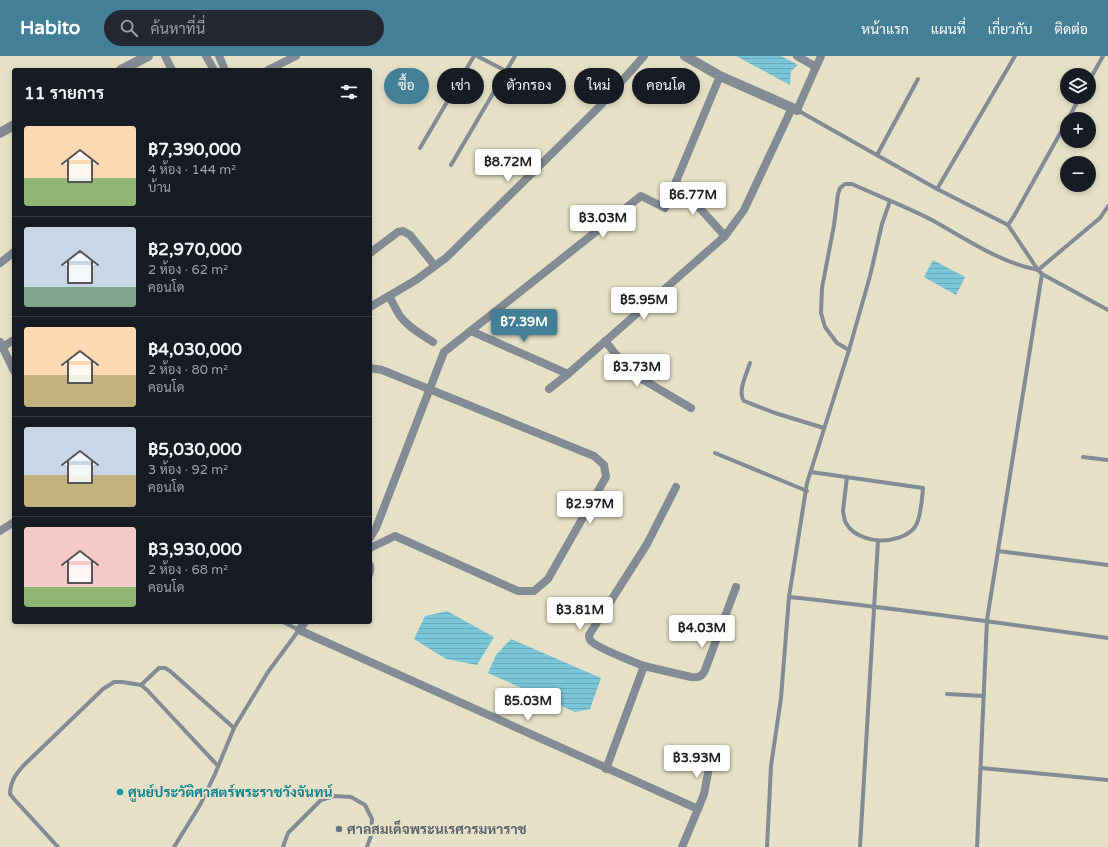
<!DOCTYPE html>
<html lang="th">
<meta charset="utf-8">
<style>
body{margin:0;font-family:"Varela Round",Sarabun,sans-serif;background:#242831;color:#f1f3f6;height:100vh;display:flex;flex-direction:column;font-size:15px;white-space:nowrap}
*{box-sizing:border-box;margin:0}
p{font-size:13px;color:#9ea1a6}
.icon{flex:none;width:22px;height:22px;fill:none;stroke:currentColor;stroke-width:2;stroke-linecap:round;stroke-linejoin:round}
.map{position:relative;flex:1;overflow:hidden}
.drawer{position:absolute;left:12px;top:12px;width:360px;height:556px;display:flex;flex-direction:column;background:#171b24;border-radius:4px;box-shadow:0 2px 6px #0003}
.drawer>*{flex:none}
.guide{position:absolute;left:384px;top:12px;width:380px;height:36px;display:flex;gap:8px}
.tools{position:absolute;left:1060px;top:12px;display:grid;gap:8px}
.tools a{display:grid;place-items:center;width:36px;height:36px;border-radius:50%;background:#171b24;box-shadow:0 2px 6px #0003;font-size:20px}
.price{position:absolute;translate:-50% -34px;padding:0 9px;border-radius:4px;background:#fff;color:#222;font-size:13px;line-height:26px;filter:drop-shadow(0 1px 2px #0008)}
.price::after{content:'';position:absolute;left:50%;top:24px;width:12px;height:9px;margin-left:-6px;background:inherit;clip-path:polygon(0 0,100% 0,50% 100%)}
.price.on{background:#438097;color:#fff}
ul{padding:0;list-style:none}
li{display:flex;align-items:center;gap:12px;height:100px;padding:0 12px}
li+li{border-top:1px solid #363941}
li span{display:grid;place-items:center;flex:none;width:112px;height:80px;border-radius:4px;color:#555}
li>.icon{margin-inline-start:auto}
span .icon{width:48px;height:48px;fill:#fffc;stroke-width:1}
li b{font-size:17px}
h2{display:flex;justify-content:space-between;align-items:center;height:48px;padding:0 12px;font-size:17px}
.chip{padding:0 14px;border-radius:18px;background:#171b24;box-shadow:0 2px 6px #0003;font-size:14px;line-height:36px}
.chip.on{background:#438097;color:#fff}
header{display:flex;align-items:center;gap:24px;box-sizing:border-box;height:56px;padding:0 20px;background:#438097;color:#fff}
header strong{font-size:19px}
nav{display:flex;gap:22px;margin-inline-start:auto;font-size:14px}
.search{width:280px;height:36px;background:#242831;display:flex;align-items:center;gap:10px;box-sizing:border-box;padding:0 14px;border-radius:22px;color:#9ea1a6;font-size:15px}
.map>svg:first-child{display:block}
.water{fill:url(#water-rules)}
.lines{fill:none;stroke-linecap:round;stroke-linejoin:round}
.service{stroke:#838b94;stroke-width:4}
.minor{stroke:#838b94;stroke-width:8}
.tertiary{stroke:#838b94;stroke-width:10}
.culture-dot{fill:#0f9aa8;stroke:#e6e1c6;stroke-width:1.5}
.worship-dot{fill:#6b7280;stroke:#e6e1c6;stroke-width:1.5}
.labels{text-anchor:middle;stroke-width:4;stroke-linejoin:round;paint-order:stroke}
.culture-label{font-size:14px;font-weight:bold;fill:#0d838f;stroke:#e6e1c6;text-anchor:start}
.worship-label{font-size:14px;font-weight:bold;fill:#5b616d;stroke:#e6e1c6;text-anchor:start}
</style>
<header>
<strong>Habito</strong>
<div class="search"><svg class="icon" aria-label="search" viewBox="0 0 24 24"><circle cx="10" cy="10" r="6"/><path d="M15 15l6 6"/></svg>ค้นหาที่นี่</div>
<nav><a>หน้าแรก</a><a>แผนที่</a><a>เกี่ยวกับ</a><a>ติดต่อ</a></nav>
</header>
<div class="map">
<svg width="1108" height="791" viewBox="0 0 1108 791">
<defs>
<pattern id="water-rules" width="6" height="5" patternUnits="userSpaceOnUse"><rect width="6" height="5" fill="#7bc5d8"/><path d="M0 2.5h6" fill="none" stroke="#6aa9b8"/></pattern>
</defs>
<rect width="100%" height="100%" fill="#e6e1c6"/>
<g class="water">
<polygon points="736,0 781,0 798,9 791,15 790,29"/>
<polygon points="933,204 965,221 956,239 924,221"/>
<polygon points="447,555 494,581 477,609 446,603 414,583 425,560"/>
<polygon points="511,583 601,622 590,653 575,656 488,617 496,599"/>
</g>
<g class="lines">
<g class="service">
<polyline points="477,0 506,15"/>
<polyline points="1089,25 1103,0"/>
<polyline points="797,54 937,133 1008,169 1038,214 1042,218 987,564 977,791"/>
<polyline points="1068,63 1080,41"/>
<polyline points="420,92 474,0"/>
<polyline points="877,99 918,23"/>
<polyline points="451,109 515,0"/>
<polyline points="937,133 1015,0"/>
<path d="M890,145L882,168L870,220L849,294L807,427L789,541C896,552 1002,567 1108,582"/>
<polyline points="1008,169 1014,160 1067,65"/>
<polyline points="1042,218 1108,254"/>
<path d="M849,294L837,287L825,271L821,257L822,232L834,169L838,138L840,132L845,128H852C878,140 905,150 930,163C965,182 998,206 1038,214L1100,162L1108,150"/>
<path d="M750,307C747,317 737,336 744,345L775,357L824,372"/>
<polyline points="715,397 807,435"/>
<polyline points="1083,401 1108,404"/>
<path d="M811,416L923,432C922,443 921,462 915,471C900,490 858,489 846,467C844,464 844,459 843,455L847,421"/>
<polyline points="998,495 1108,509"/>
<path d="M370,506C374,510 372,517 370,522"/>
<polyline points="141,629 159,612 165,612 170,615 234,672"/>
<polyline points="947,638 984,640"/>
<polyline points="981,712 1108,724"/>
<path d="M58,791L14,743L10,738C10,726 16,718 23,710L103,633L114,626H122L141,629L147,634L218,710"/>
<polyline points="174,791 200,749 215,718 234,672 268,616 299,574 283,566"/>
<polyline points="283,791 288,777 321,744 334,740 351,741 365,749 372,763 371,780 367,791"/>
<polyline points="767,791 771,710 781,642 789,541"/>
<polyline points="860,791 878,485"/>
</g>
<g class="minor">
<polyline points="165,0 172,14"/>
<polyline points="206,0 214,14"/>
<polyline points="219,0 225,14"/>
<polyline points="797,0 816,11"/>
<polyline points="268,14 296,0"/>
<polyline points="797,54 816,11 821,0"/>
<polyline points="676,126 725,180"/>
<polyline points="370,197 398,176 403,175 410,179 435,210"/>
<polyline points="0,207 14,196"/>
<path d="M389,240C393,247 396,254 400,260C408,271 421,278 433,286"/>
<polyline points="370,251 416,224 447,201 598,52 644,0"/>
<polyline points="471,275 568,318"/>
<polyline points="605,285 627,312 635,319 691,352"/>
<polyline points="0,286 14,315"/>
<polyline points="2,291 14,284"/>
<polyline points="370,312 382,314 594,400 604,409 606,421 548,523 534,535 518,535 395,480 370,492"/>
<polyline points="549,333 568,318 725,180 744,154 792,52"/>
<polyline points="0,475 14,466"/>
<polyline points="370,482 376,472 444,296 641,140 665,152 720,20"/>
<polyline points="305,566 299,574 698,753 682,791"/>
<path d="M644,610L691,621C698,622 702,621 705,614L736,531"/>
<path d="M606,713L644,610C634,606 595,591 591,585C589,583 589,581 589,579L647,488L676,431"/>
<polyline points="698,753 704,738 712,696"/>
</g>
<g class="tertiary">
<polyline points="685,0 720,20 797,54"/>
<polyline points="121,14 148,0"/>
<polyline points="0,77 14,69"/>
</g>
</g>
<circle class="culture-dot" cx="120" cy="736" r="4"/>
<circle class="worship-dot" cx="339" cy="773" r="4"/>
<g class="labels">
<g class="culture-label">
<text x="128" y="741">ศูนย์ประวัติศาสตร์พระราชวังจันทน์</text>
</g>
<g class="worship-label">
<text x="347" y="778">ศาลสมเด็จพระนเรศวรมหาราช</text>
</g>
</g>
</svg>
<div class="tools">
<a><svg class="icon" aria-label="layers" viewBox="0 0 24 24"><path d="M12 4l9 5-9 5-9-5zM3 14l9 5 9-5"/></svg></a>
<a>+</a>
<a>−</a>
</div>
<b class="price" style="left:508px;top:127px">฿8.72M</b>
<b class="price" style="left:693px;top:160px">฿6.77M</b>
<b class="price" style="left:603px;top:183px">฿3.03M</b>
<b class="price" style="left:644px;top:265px">฿5.95M</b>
<b class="price on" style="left:524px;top:287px">฿7.39M</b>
<b class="price" style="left:637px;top:332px">฿3.73M</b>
<b class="price" style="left:590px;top:469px">฿2.97M</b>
<b class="price" style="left:580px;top:575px">฿3.81M</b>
<b class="price" style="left:702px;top:593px">฿4.03M</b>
<b class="price" style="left:528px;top:666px">฿5.03M</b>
<b class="price" style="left:697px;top:723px">฿3.93M</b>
<div class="guide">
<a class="chip on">ซื้อ</a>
<a class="chip">เช่า</a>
<a class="chip">ตัวกรอง</a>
<a class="chip">ใหม่</a>
<a class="chip">คอนโด</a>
</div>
<section class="drawer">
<h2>11 รายการ<svg class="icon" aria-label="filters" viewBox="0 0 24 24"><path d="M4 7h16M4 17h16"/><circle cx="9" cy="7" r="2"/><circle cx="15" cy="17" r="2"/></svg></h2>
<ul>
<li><span style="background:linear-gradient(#ffd9b3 65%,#8fb573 0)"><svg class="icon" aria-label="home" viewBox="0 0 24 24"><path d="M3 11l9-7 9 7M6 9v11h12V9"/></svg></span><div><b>฿7,390,000</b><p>4 ห้อง · 144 m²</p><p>บ้าน</p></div></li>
<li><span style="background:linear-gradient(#c9d6e8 75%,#7fa58c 0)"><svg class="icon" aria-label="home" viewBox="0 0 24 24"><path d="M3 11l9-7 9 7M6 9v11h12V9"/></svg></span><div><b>฿2,970,000</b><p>2 ห้อง · 62 m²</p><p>คอนโด</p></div></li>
<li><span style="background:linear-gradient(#ffd9b3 60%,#c2b280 0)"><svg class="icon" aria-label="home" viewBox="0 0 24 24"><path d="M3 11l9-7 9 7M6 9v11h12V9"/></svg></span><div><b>฿4,030,000</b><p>2 ห้อง · 80 m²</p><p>คอนโด</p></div></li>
<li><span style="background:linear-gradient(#c9d6e8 60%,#c2b280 0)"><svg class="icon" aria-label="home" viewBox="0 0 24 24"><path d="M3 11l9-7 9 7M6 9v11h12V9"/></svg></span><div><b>฿5,030,000</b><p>3 ห้อง · 92 m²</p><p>คอนโด</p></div></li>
<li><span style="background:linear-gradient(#f6c9c9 75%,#8fb573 0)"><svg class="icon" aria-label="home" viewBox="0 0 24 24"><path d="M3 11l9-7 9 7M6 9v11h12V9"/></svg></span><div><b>฿3,930,000</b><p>2 ห้อง · 68 m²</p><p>คอนโด</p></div></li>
</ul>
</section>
</div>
